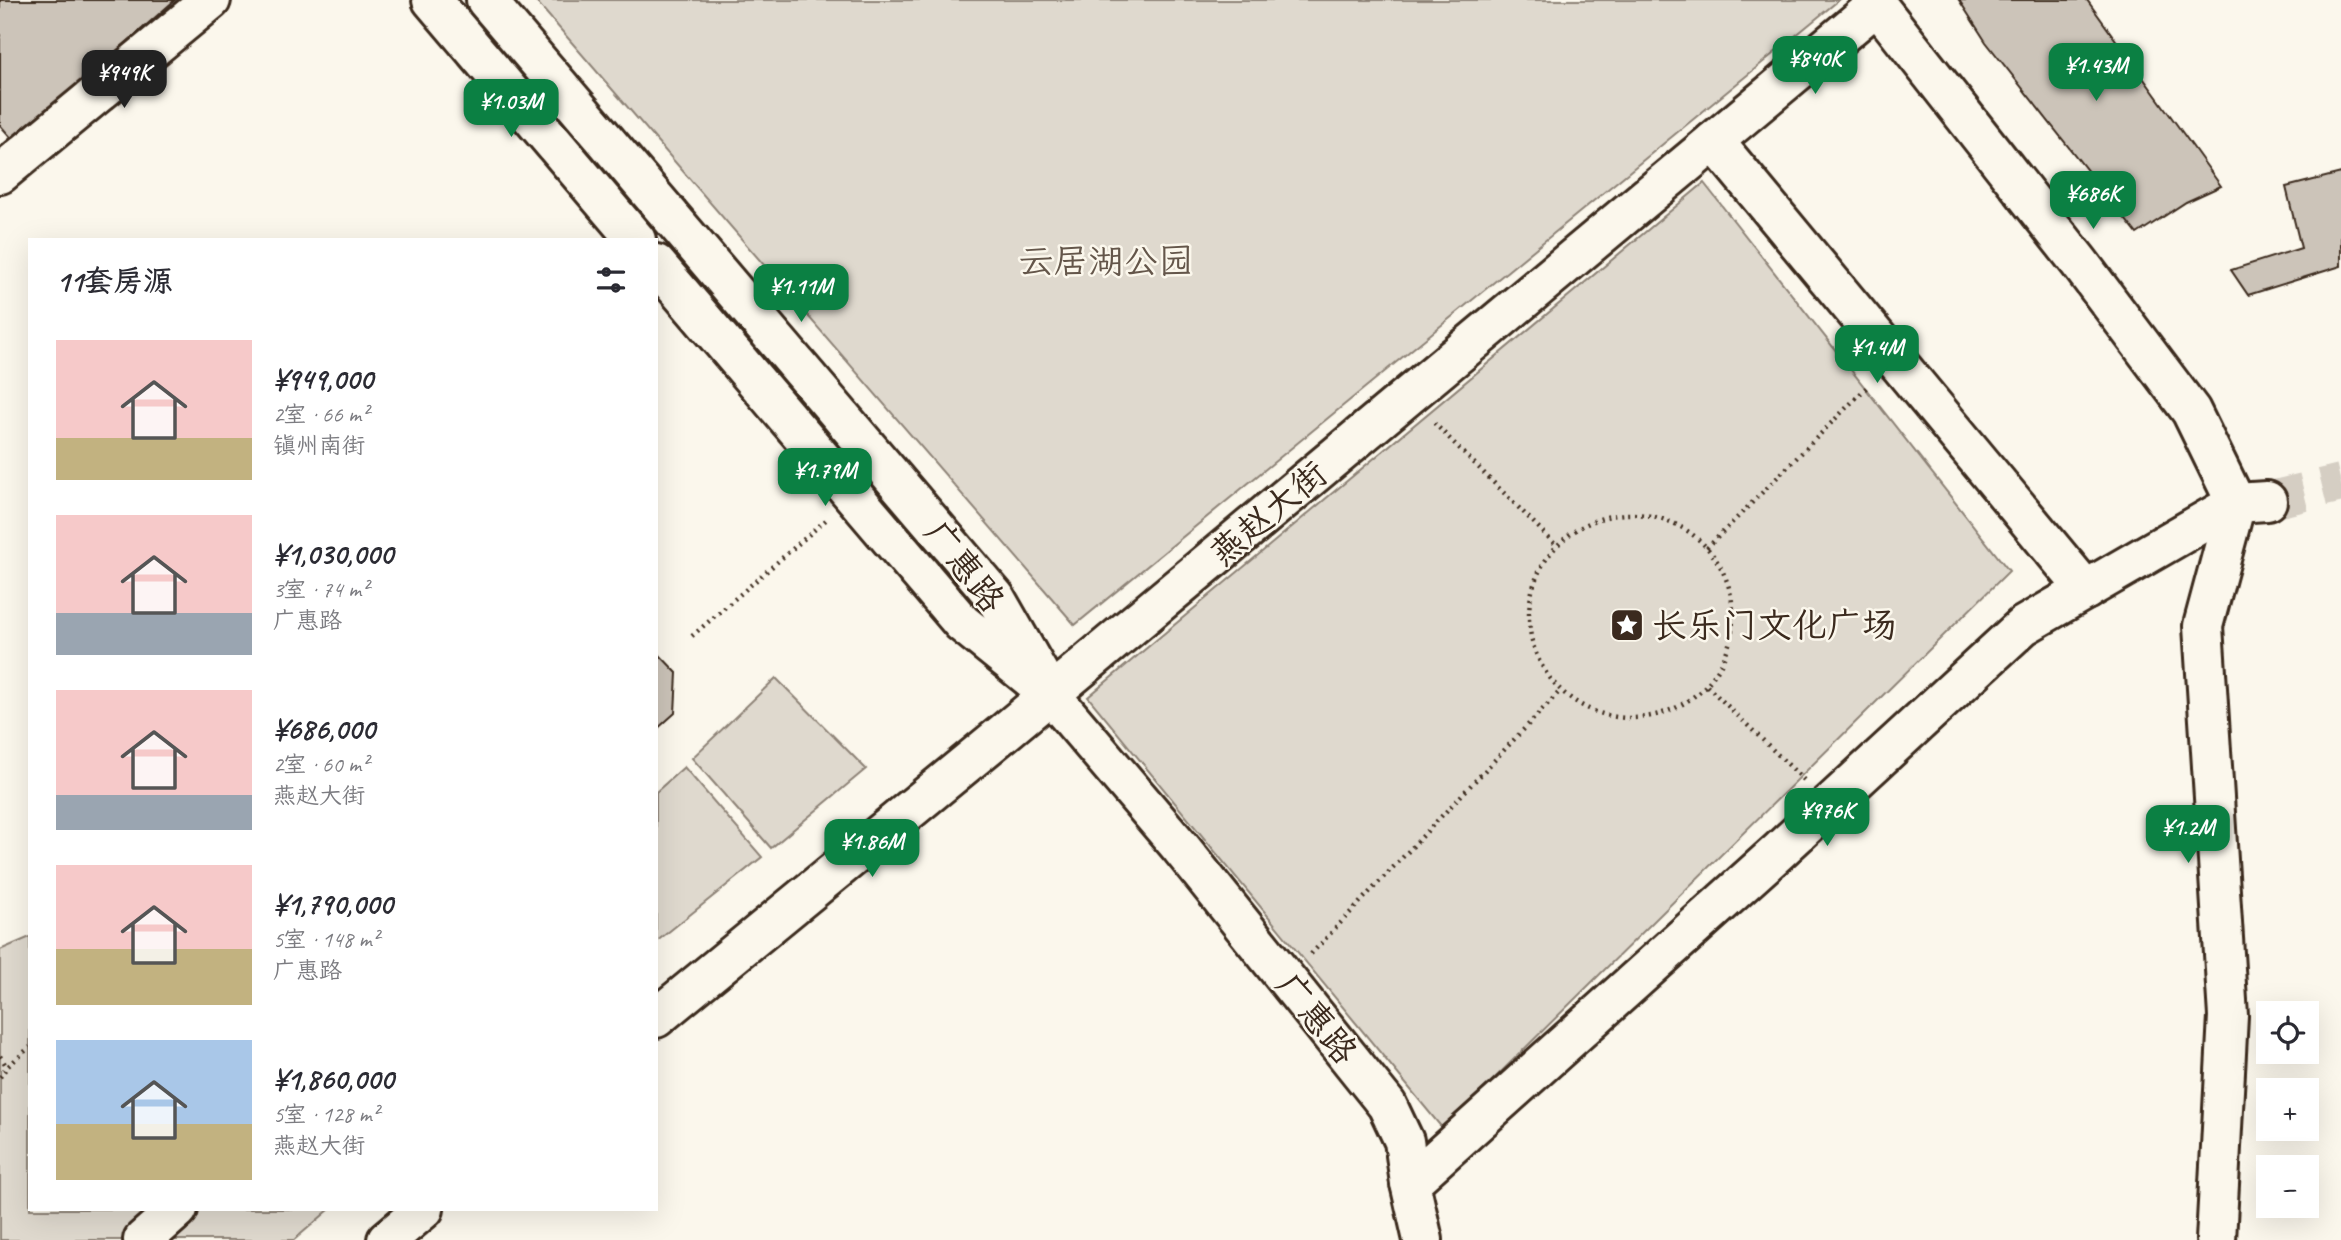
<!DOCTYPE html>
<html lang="zh">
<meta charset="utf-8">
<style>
body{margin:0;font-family:Caveat,"LXGW WenKai TC",sans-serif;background:#f2f2f3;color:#2b2b33;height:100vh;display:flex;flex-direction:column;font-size:26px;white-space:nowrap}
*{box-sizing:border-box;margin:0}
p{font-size:23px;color:#7c7c81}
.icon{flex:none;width:38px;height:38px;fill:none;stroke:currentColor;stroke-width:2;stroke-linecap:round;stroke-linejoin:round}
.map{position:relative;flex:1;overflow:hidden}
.panel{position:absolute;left:28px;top:238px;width:630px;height:973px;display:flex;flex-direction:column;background:#fff;border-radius:0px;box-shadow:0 7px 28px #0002}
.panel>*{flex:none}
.tools{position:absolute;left:2256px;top:1001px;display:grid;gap:14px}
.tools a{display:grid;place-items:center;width:63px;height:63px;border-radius:0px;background:#fff;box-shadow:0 7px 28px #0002;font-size:35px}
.price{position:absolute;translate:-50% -60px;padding:0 16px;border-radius:14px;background:#0b8043;color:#fff;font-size:23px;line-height:46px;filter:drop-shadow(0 2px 4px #0008)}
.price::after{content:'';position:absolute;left:50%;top:42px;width:21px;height:16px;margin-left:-10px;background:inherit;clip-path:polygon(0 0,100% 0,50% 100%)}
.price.selected{background:#222;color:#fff}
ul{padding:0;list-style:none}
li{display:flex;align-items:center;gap:21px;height:175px;padding:0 28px}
li span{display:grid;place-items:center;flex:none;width:196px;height:140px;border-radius:0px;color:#555}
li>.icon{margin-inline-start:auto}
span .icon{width:84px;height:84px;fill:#fffc;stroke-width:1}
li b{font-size:30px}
h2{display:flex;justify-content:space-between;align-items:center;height:84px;padding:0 28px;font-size:30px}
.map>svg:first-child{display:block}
.green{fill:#dfd9ce;stroke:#8d8276;stroke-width:2}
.building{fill:#ccc4b9;stroke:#3b2a1e;stroke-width:2}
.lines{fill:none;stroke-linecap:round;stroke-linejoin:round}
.minor-tunnel{stroke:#d5cec3;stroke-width:38;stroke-dasharray:38 19;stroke-linecap:butt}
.minor-casing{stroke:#3b2a1e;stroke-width:44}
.path{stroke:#3b2a1e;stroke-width:4.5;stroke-dasharray:2 5;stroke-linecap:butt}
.minor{stroke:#fbf7ec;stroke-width:38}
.labels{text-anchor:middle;stroke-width:5;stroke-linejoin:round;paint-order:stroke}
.park-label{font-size:35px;fill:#64564a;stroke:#fbf7ec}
.street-label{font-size:35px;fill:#3b2a1e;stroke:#fbf7ec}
.poi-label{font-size:35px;fill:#3b2a1e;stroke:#fbf7ec;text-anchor:start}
</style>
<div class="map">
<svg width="2341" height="1240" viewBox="0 0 2341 1240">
<rect width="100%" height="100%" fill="#fbf7ec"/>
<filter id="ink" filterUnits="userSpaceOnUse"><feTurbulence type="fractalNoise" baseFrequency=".0143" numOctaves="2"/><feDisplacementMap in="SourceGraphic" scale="14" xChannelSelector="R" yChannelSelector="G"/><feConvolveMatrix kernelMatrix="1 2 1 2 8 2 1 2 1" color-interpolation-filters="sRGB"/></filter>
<g filter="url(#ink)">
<g class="green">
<polygon points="535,0 1839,0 1075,625"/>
<polygon points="1704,183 2009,571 1443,1129 1088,697"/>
<polygon points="776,678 866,769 771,848 692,758"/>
<polygon points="684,767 762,857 656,942 656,792"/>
<polygon points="30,937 30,1209 330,1209 294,1240 0,1240 0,950"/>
</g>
<g class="building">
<polygon points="0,0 175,0 14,141 0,125"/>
<polygon points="1959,0 2087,0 2221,186 2186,202 2137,234 1986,42"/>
<polygon points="2341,173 2341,266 2248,295 2231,270 2301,248 2286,187"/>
<polygon points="656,651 677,673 675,713 656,730"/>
</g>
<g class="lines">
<polyline class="minor-tunnel" points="2267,501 2341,483"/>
<g class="minor-casing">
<g id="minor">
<polyline points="432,0 636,240"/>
<polyline points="486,0 995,597 1039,674"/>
<polyline points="1714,141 2086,590"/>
<polyline points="0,174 211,0"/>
<polyline points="656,264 962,623 1050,694 1181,848 1387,1105 1404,1141 1410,1183 1423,1240"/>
<polyline points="656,1018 1006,731 1877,5 2079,262 2191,411 2236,503 2203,626 2228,1016 2216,1240"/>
<polyline points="1410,1183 1779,851 2023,626 2236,503 2267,501"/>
<polyline points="143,1240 178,1209"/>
<polyline points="387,1240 424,1209"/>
</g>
</g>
<g class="path">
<polyline points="1434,423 1557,546"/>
<circle cx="1631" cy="616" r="102"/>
<polyline points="1707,548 1869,385"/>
<polyline points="692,636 827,519"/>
<polyline points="1707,686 1804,780"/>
<polyline points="1311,954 1561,690"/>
<polyline points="0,1056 7,1067"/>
<polyline points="0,1077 7,1067 30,1047"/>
</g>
<use href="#minor" class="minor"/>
</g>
</g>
<defs>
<g id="sight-square" transform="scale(1.75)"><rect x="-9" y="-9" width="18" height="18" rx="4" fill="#3b2a1e" stroke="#fbf7ec"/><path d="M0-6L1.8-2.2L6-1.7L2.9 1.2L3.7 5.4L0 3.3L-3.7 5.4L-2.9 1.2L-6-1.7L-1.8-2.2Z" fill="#fff"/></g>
</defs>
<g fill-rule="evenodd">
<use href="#sight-square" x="1627" y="625"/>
</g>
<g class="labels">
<g class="park-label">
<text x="1106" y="273">云居湖公园</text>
</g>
<g class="street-label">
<text transform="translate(1268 513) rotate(-40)" y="12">燕赵大街</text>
<text transform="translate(965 566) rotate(52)" y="12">广惠路</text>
<text transform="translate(1317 1018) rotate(51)" y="12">广惠路</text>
</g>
<g class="poi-label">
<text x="1652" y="637">长乐门文化广场</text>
</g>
</g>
</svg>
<div class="tools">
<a><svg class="icon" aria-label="locate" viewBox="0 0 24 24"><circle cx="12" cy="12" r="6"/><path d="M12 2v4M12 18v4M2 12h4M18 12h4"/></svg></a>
<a>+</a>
<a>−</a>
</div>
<b class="price" style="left:1815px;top:96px">¥840K</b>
<b class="price" style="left:2096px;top:103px">¥1.43M</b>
<b class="price selected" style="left:124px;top:110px">¥949K</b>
<b class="price" style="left:511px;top:139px">¥1.03M</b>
<b class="price" style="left:2093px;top:231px">¥686K</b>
<b class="price" style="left:801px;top:324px">¥1.11M</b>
<b class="price" style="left:1877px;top:385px">¥1.4M</b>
<b class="price" style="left:825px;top:508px">¥1.79M</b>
<b class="price" style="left:1827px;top:848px">¥976K</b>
<b class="price" style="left:2188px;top:865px">¥1.2M</b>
<b class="price" style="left:872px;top:879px">¥1.86M</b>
<section class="panel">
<h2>11套房源<svg class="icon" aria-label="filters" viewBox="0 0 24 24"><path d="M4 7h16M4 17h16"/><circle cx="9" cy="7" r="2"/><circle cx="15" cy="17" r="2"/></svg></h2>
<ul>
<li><span style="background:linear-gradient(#f6c9c9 70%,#c2b280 0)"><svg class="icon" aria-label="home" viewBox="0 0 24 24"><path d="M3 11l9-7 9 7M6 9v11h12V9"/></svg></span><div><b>¥949,000</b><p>2室 · 66 m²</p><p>镇州南街</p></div></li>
<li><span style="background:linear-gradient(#f6c9c9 70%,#9aa5b1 0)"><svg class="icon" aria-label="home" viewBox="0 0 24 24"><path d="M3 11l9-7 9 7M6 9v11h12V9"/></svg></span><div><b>¥1,030,000</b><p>3室 · 74 m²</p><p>广惠路</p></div></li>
<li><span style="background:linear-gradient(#f6c9c9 75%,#9aa5b1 0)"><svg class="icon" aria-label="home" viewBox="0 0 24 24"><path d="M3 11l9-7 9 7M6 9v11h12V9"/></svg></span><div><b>¥686,000</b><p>2室 · 60 m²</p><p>燕赵大街</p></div></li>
<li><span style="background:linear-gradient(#f6c9c9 60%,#c2b280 0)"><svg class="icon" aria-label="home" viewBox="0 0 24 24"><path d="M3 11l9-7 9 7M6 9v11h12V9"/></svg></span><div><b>¥1,790,000</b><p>5室 · 148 m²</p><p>广惠路</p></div></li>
<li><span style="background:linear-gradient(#a9c7e8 60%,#c2b280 0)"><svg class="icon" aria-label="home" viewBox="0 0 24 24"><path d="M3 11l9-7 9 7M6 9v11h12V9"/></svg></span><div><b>¥1,860,000</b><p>5室 · 128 m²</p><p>燕赵大街</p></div></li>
</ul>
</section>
</div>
